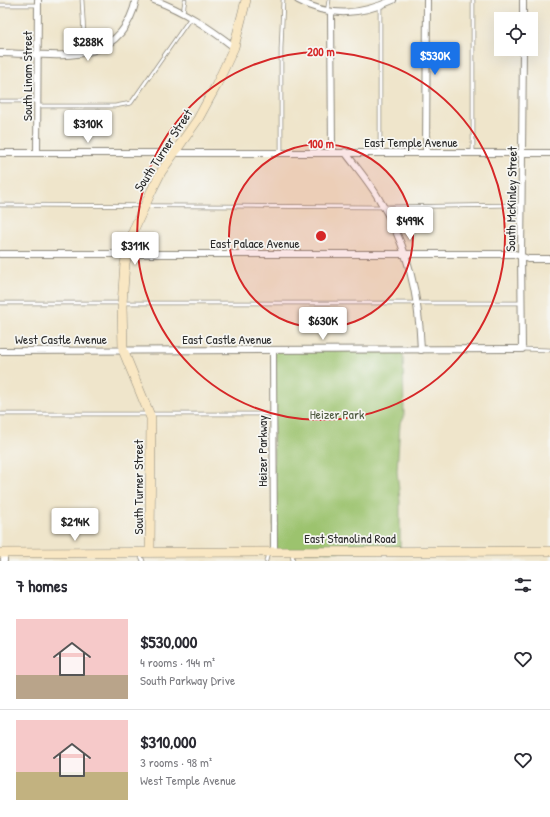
<!DOCTYPE html>
<meta charset="utf-8">
<style>
body{margin:0;font-family:"Patrick Hand",sans-serif;background:#f7f7f7;color:#2b2b33;height:100vh;display:flex;flex-direction:column;font-size:15px;white-space:nowrap}
*{box-sizing:border-box;margin:0}
p{font-size:13px;color:#7c7c81}
.icon{flex:none;width:22px;height:22px;fill:none;stroke:currentColor;stroke-width:2;stroke-linecap:round;stroke-linejoin:round}
.map{position:relative;height:561px;overflow:hidden}
.sheet{display:flex;flex-direction:column;background:#fff;flex:1}
.sheet>*{flex:none}
.buttons{position:absolute;left:494px;top:12px;display:grid;gap:8px}
.buttons a{display:grid;place-items:center;width:44px;height:44px;border-radius:0px;background:#fff;box-shadow:0 4px 16px #0002;font-size:20px}
.price{position:absolute;translate:-50% -34px;padding:0 9px;border-radius:4px;background:#fff;color:#222;font-size:13px;line-height:26px;filter:drop-shadow(0 1px 2px #0008)}
.price::after{content:'';position:absolute;left:50%;top:24px;width:12px;height:9px;margin-left:-6px;background:inherit;clip-path:polygon(0 0,100% 0,50% 100%)}
.price.on{background:#1a73e8;color:#fff}
ul{padding:0;list-style:none}
li{display:flex;align-items:center;gap:12px;height:100px;padding:0 16px}
li+li{border-top:1px solid #e1e1e2}
li span{display:grid;place-items:center;flex:none;width:112px;height:80px;border-radius:0px;color:#555}
li>.icon{margin-inline-start:auto}
span .icon{width:48px;height:48px;fill:#fffc;stroke-width:1}
li b{font-size:17px}
h2{display:flex;justify-content:space-between;align-items:center;height:48px;padding:0 16px;font-size:17px}
.map>svg:first-child{display:block}
.green{fill:#9cc36e;stroke:#64774c}
.lines{fill:none;stroke-linecap:round;stroke-linejoin:round}
.service-casing{stroke:#8d887b;stroke-width:4.5}
.minor-casing{stroke:#8d887b;stroke-width:8}
.secondary-casing{stroke:#8d887b;stroke-width:10}
.service{stroke:#fff;stroke-width:3}
.minor{stroke:#fff;stroke-width:6}
.secondary{stroke:#f9e7c3;stroke-width:9}
.ring{fill:none;stroke:#d62828;stroke-width:2}
.labels{text-anchor:middle;stroke-width:3.5;stroke-linejoin:round;paint-order:stroke}
.street-label{font-size:13px;fill:#2b2b2b;stroke:#f6f6f2}
.park-label{font-size:13px;fill:#4d593f;stroke:#f6f6f2}
.centre{fill:#d62828;stroke:#f6f6f2;stroke-width:2}
.ring-label{font-size:12px;text-anchor:middle;font-weight:bold;fill:#d62828;stroke:#f6f6f2;stroke-width:3.5;stroke-linejoin:round;paint-order:stroke}
</style>
<div class="map">
<svg width="550" height="561" viewBox="0 0 550 561">
<rect width="100%" height="100%" fill="#f6f6f2"/>
<filter id="ink" filterUnits="userSpaceOnUse"><feTurbulence type="fractalNoise" baseFrequency=".025" numOctaves="2"/><feDisplacementMap in="SourceGraphic" scale="8" xChannelSelector="R" yChannelSelector="G"/><feConvolveMatrix kernelMatrix="1 2 1 2 8 2 1 2 1" color-interpolation-filters="sRGB"/></filter>
<filter id="wash" filterUnits="userSpaceOnUse"><feTurbulence type="fractalNoise" baseFrequency=".012" numOctaves="4" result="noise"/><feDisplacementMap in="SourceGraphic" scale="16" xChannelSelector="R" yChannelSelector="G"/><feGaussianBlur stdDeviation="0.9" result="paint"/><feColorMatrix in="noise" values="0 0 0 0 0 0 0 0 0 0 0 0 0 0 0 0 0 1.4 0 .05"/><feComposite in="paint" operator="in"/></filter>
<g filter="url(#wash)">
<rect width="100%" height="100%" fill="#efe5cb"/>
<polygon class="green" points="273,350 403,350 404,418 400,423 397,471 400,500 400,551 274,552"/>
</g>
<g filter="url(#ink)">
<g class="lines">
<g class="service-casing">
<g id="service">
<polyline points="82,0 85,52"/>
<polyline points="0,5 38,5"/>
<polyline points="380,6 380,153"/>
<polyline points="183,12 185,0"/>
<polyline points="327,12 329,0"/>
<polyline points="0,101 38,101"/>
<polyline points="38,106 115,106 131,103 191,17"/>
<polyline points="281,153 281,49 283,0"/>
<polyline points="473,153 473,0"/>
<polyline points="0,205 384,207 522,205"/>
<polyline points="0,303 522,303"/>
<polyline points="522,349 550,350"/>
<polyline points="0,414 273,414"/>
<polyline points="292,553 293,561"/>
<polyline points="140,554 143,561"/>
<polyline points="266,561 268,553"/>
</g>
</g>
<g class="minor-casing">
<g id="minor">
<path d="M154,0C184,11 208,27 234,47"/>
<path d="M298,0C330,18 361,15 393,0"/>
<polyline points="331,13 332,152"/>
<polyline points="523,19 523,0"/>
<path d="M0,53C55,54 120,70 136,0"/>
<path d="M345,152C357,168 370,183 379,199C408,246 419,295 421,350"/>
<polyline points="426,152 427,0"/>
<polyline points="0,153 550,153"/>
<polyline points="37,153 38,0"/>
<polyline points="0,254 515,254 528,259 550,259"/>
<polyline points="273,350 274,552"/>
<polyline points="0,351 522,349 521,257 523,49"/>
<polyline points="4,561 4,553"/>
</g>
</g>
<g class="secondary-casing">
<g id="secondary">
<polyline points="150,552 151,418 123,350 122,304 125,263 134,229 152,190 161,172 198,119 216,86 234,47 246,0"/>
<polyline points="0,553 550,551"/>
</g>
</g>
<use href="#service" class="service"/>
<use href="#minor" class="minor"/>
<use href="#secondary" class="secondary"/>
</g>
</g>
<circle cx="321" cy="236" r="92" fill="#d62828" fill-opacity=".12"/>
<g class="ring">
<circle cx="321" cy="236" r="92"/>
<circle cx="321" cy="236" r="184"/>
</g>
<g class="labels">
<g class="street-label">
<text transform="translate(27 76) rotate(-90)" y="5">South Linam Street</text>
<text x="411" y="147">East Temple Avenue</text>
<text transform="translate(163 150) rotate(-57)" y="5">South Turner Street</text>
<text transform="translate(511 199) rotate(-89)" y="5">South McKinley Street</text>
<text x="255" y="248">East Palace Avenue</text>
<text x="61" y="344">West Castle Avenue</text>
<text x="227" y="344">East Castle Avenue</text>
<text transform="translate(262 451) rotate(-90)" y="5">Heizer Parkway</text>
<text transform="translate(138 487) rotate(-90)" y="5">South Turner Street</text>
<text x="350" y="543">East Stanolind Road</text>
</g>
<g class="park-label">
<text x="337" y="419">Heizer Park</text>
</g>
</g>
<circle cx="321" cy="236" r="6" class="centre"/>
<g class="ring-label">
<text x="321" y="56">200 m</text>
<text x="321" y="148">100 m</text>
</g>
</svg>
<div class="buttons">
<a><svg class="icon" aria-label="locate" viewBox="0 0 24 24"><circle cx="12" cy="12" r="6"/><path d="M12 2v4M12 18v4M2 12h4M18 12h4"/></svg></a>
</div>
<b class="price" style="left:88px;top:62px">$288K</b>
<b class="price on" style="left:435px;top:76px">$530K</b>
<b class="price" style="left:88px;top:144px">$310K</b>
<b class="price" style="left:410px;top:241px">$499K</b>
<b class="price" style="left:135px;top:266px">$311K</b>
<b class="price" style="left:323px;top:341px">$630K</b>
<b class="price" style="left:75px;top:542px">$214K</b>
</div>
<section class="sheet">
<h2>7 homes<svg class="icon" aria-label="filters" viewBox="0 0 24 24"><path d="M4 7h16M4 17h16"/><circle cx="9" cy="7" r="2"/><circle cx="15" cy="17" r="2"/></svg></h2>
<ul>
<li><span style="background:linear-gradient(#f6c9c9 70%,#b9a48a 0)"><svg class="icon" aria-label="home" viewBox="0 0 24 24"><path d="M3 11l9-7 9 7M6 9v11h12V9"/></svg></span><div><b>$530,000</b><p>4 rooms · 144 m²</p><p>South Parkway Drive</p></div><svg class="icon" aria-label="heart" viewBox="0 0 24 24"><path d="M12 20l-8-8c-3-5 5-10 8-4 3-6 11-1 8 4z"/></svg></li>
<li><span style="background:linear-gradient(#f6c9c9 65%,#c2b280 0)"><svg class="icon" aria-label="home" viewBox="0 0 24 24"><path d="M3 11l9-7 9 7M6 9v11h12V9"/></svg></span><div><b>$310,000</b><p>3 rooms · 98 m²</p><p>West Temple Avenue</p></div><svg class="icon" aria-label="heart" viewBox="0 0 24 24"><path d="M12 20l-8-8c-3-5 5-10 8-4 3-6 11-1 8 4z"/></svg></li>
</ul>
</section>
